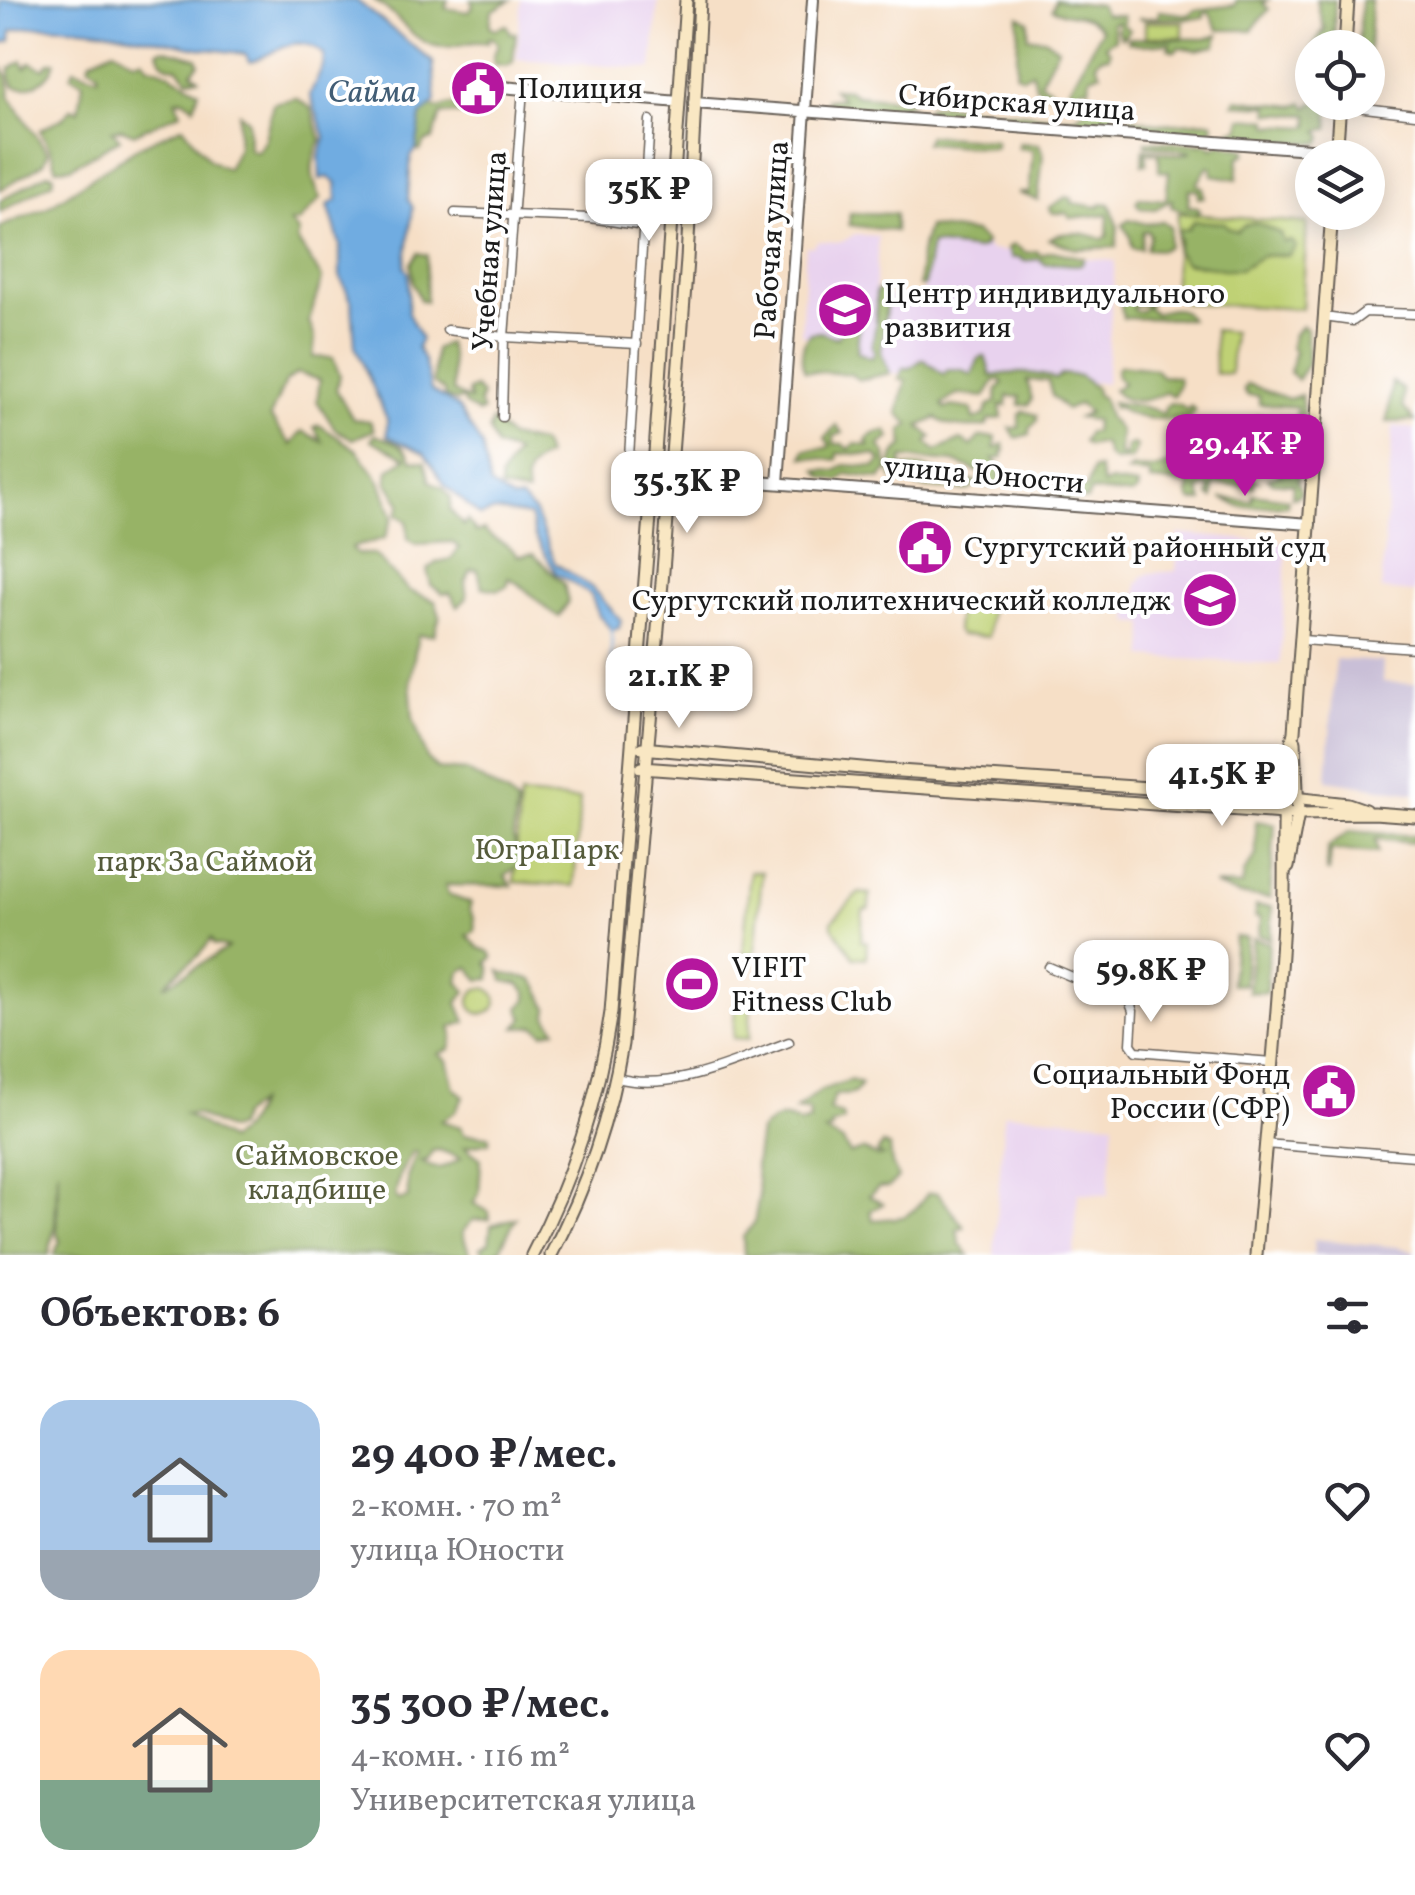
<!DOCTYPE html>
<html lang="ru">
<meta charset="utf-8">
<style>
body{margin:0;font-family:Vollkorn,serif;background:#f7f7f7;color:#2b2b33;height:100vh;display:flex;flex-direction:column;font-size:38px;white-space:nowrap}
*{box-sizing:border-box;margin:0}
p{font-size:32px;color:#7c7c81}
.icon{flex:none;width:55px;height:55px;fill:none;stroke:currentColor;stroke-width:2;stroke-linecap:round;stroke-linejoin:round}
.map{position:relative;height:1255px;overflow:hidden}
.details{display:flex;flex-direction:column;background:#fff;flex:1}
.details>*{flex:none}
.tools{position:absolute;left:1295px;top:30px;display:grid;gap:20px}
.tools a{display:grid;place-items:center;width:90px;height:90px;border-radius:50%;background:#fff;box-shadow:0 5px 25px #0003;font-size:50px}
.price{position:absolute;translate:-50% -85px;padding:0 22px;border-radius:20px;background:#fff;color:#222;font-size:32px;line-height:65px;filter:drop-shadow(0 2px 5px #0008)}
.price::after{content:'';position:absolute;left:50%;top:60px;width:30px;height:22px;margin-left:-15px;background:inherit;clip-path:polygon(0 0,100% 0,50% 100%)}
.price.on{background:#b5179e;color:#fff}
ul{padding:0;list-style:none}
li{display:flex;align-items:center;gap:30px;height:250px;padding:0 40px}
li span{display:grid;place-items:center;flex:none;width:280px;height:200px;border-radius:30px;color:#555}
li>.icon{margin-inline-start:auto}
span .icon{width:120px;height:120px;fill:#fffc;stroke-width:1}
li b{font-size:42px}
h2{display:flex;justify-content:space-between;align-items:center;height:120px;padding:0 40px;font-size:42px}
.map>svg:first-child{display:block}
.built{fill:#e8d2ee}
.industrial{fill:#c9bfd7}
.green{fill:#bfd174;stroke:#6e7648;stroke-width:2.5}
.forest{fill:#97b366;stroke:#5a6841;stroke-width:2.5;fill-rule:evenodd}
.water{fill:#6face1;stroke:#46647e;stroke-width:2.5}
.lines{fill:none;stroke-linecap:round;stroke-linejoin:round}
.stream{stroke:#6face1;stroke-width:2.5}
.minor-casing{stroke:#686058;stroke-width:11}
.tertiary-casing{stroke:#686058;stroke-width:14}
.secondary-casing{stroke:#686058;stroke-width:15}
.minor{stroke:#fff;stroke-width:8}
.tertiary{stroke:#fff;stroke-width:10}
.secondary{stroke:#f9e7c3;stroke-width:11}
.labels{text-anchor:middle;stroke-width:8;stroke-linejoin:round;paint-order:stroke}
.poi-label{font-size:30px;fill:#1c1c1c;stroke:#fff;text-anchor:start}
.street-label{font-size:30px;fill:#1c1c1c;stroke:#fff}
.park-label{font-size:30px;fill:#555b3b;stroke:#fff}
.water-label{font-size:32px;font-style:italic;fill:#415d75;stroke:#fff}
</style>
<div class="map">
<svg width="1415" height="1255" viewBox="0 0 1415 1255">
<rect width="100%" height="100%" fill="#fff"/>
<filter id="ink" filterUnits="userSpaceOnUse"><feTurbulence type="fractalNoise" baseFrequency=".01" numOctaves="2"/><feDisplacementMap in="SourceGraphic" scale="20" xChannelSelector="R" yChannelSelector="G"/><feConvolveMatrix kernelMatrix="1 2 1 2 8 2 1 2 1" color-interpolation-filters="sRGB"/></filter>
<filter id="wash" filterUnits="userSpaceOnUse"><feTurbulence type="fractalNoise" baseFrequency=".0048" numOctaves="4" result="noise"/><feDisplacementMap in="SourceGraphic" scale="40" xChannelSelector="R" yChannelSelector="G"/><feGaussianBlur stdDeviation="2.25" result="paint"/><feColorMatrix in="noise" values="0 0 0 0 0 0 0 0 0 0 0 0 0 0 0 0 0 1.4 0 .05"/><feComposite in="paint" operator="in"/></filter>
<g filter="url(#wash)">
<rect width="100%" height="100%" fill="#f6dfc6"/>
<g class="built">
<polygon points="521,0 658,0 652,69 517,59"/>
<polygon points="855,234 878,236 875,294 923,298 928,234 982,237 989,250 1115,261 1106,383 808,369 809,335 801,335 806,246 812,247 818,241 842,242"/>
<polygon points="1393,426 1415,429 1415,593 1381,590"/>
<polygon points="1178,534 1287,543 1280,664 1144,657 1145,624 1130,623 1128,604 1136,604 1138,582 1141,582 1142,577 1150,573 1176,571"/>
<polygon points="1004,1113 1114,1122 1108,1195 1078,1193 1074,1255 994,1255"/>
</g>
<g class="industrial">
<polygon points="1335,659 1383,662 1382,682 1415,684 1415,793 1327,780"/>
<polygon points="1314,1239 1397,1247 1415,1251 1415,1255 1313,1255"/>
</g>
<g class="green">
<rect x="1145" y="22" width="38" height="15"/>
<polygon points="1178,213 1307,223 1302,309 1186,303 1178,300 1173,293"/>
<polygon points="1214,330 1233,332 1230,374 1215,373"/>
<polygon points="991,597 988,637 960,635 956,631 958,608"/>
<polygon points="520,796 580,800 574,886 514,882"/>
<polygon points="750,871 762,872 755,954 743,953"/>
<polygon points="859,893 870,894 869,909 863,910 861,941 867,942 866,958 854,957 832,926 832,921"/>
<circle cx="483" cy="1001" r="13"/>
<polygon points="735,1004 751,1005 749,1039 733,1038"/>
</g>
<g class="forest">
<path d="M373,0H419L421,3L423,0H448L445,8L468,12L473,6L471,0H511L492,11L490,26L495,29L507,25L511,33H516L513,62L506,66L494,64L493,57L498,44L493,38H488V43C470,38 452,52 432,45C408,37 395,10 373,0Z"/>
<path d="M1055,0L1100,5L1104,14L1123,16L1124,26L1130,30L1122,38L1118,32V22L1112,23L1115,39L1105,45L1110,51L1109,56L1101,57L1096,62L1101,73L1090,76L1089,88L1082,87L1076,93V103L1069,104L1064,99L1101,30C1087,11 1070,18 1052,9Z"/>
<polygon points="1236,0 1268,0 1263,4 1269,9 1252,30 1218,30 1209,12 1204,13 1204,18 1138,19 1158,17 1159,11 1189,15 1195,10 1235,5"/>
<polygon points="1316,0 1335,0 1334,47 1312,48 1312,51 1312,49 1324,29"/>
<polygon points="1361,0 1371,0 1368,80 1368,48 1358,47"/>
<polygon points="1019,16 1029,21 1028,37 1044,38 1058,48 1040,82 1059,93 1057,96 1036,87 1032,72 1023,77 1016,74"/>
<polygon points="1218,35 1216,46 1196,50 1179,47 1175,51 1169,49 1171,43 1143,45 1128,42 1127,38 1205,39"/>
<path d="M114,49L134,61L142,59L149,66C164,68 184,82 199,90L194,107L184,99L175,100L181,112L134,134L122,129L112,130L120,139L71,167L56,168L53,155L40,130L63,118L72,108L79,111L83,82L71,76L74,69L98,77V72L88,65L91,60Z"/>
<path d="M163,49L197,58L199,63L192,72L199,78L188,79L177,67C165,67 161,62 158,51Z"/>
<path d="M22,61L25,68L31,62L44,69L49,62H55C49,80 31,91 14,86L10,77V68Z"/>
<path d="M0,64C7,72 11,86 9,96L48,153L44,163L0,190Z"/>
<polygon points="833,89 848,90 856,95 907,100 912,104 900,105 905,112 902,113 826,106 827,99 842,99"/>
<path d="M296,98L311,108L321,140C310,162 309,177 321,198L299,222H290L299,233L297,240L322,278L309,322L315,338L313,357L333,358L340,376L336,389L353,419L370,421L374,430L353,439L335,429L317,401L320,380L297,373L285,382L270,417L291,445L302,431L322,441L314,427L319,425L357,450L380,481L393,516L385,538L352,548L357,554H374L409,591L435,601L440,616L434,635H418L410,681L413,718L427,759L437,769L466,771L508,795L517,804L513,838L521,863L505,876L512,886L445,885L448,895L471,903L469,909L474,918L475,931L467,935L479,948L490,952L493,958L487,962L490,968V979L480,980L469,967L460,972L458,982L466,991L458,1003L466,1022L451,1027L453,1035L450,1049L438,1054L447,1060L454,1088L464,1096L456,1111L441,1121L461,1127L464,1134L490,1136L489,1142L465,1147L481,1159L479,1194L473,1203L489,1212L490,1219L473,1220L462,1232L470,1255H54L60,1241L57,1234L58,1168L55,1225L49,1255H0V227L46,208L140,146L183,126L209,160L227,169L238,147L239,113L248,120L249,149L257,152L265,139L273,103ZM211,939L214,945L228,948L164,986C178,966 197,964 211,939ZM257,1103C252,1117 242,1134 228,1140L185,1114H195L229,1130L237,1127L241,1116ZM439,1150L461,1158C447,1167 436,1173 421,1161L428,1160L432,1151ZM413,1151L417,1152L407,1177L408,1197L400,1201L395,1196L400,1174Z"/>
<polygon points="1103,98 1114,103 1114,116 1109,117 1116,122 1116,127 1064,125 1065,117 1076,117 1086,108 1095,109"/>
<polygon points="1236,99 1295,106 1304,103 1308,108 1313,103 1329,103 1329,128 1319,131 1323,137 1320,143 1261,141 1231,135 1231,130 1240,129 1242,118 1269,120 1269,125 1309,127 1309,115 1269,113 1269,106 1233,104"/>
<polygon points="941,104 1049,116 1049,121 927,112 927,107"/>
<polygon points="451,105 465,111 461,115 441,114 433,140 425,142 420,151 416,150 421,116 431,106 438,109"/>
<polygon points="1130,117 1160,124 1212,121 1214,126 1208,134 1178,134 1127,128"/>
<polygon points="929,135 995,140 995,148 925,143"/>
<polygon points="1146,141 1209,144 1212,148 1221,144 1246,149 1246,154 1239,157 1237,179 1212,175 1212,168 1208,166 1197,184 1203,187 1204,197 1198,198 1198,190 1189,189 1188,206 1197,207 1200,211 1196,215 1171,207 1172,200 1155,209 1140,208 1136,202 1139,198 1166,200 1169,172 1159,171 1159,153 1146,153 1147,164 1142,164 1144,149 1181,155 1192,152 1146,145"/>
<polygon points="1019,143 1039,144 1043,154 1038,200 1018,193 1029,193 1033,150 1018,148"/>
<polygon points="48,173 54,175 52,182 0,212 0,201"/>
<path d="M1066,197L1072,198V203L1098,207L1102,203L1110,204L1118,226L1116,247L1076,249L1049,239C1066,229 1085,233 1103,239L1107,236L1108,214L1071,218L1067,213H1053L1049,208Z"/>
<polygon points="850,213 895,214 895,231 849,225"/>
<polygon points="1129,219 1146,224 1163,221 1170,227 1168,246 1161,250 1146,249 1150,236 1148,231 1143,231 1141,249 1132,248 1130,236 1123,225"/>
<path d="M1193,221L1225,223L1228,228L1237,231C1253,215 1263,227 1280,233L1283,242L1291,241L1296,246L1289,255L1262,256L1240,269H1223L1184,262L1176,251L1179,241L1177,231L1188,229Z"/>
<polygon points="928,227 975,233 985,242 983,247 977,250 931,244 924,286 919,286 920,253"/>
<path d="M1014,245L1027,253L1036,251L1041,255L1052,251L1084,258L1082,264C1071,267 1058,261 1045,264L1039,259L1024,261L1020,257L1012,258L1007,248Z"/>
<polygon points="418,253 427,255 426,302 420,300 413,283 411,263"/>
<path d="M882,289L887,299L881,352L890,373L859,380L850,374L805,371C799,360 802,342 810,333L821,332L837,338L844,325L859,326L857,352L871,358L875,352L872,347L876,323V291Z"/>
<path d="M1125,295L1149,297L1150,304L1133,306L1134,311H1141L1147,306L1155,314C1167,308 1183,305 1190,319L1123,318L1121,305Z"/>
<polygon points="1302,326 1307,329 1308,364 1297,380 1290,373 1294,352 1291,347 1294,334"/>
<polygon points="447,343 451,355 453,392 470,400 468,391 475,388 482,395 479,404 483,411 478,413 465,405 463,398 456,401 445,397 444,391 433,383 435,349"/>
<path d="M985,356L991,376C1010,372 1037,371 1055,379L1062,374L1080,376L1095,388L1096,394L1103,399L1108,417L1120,431L1119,455L1126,456L1127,446L1133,444L1137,447L1131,460L1114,461L1108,457L1103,443L1088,446L1083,442L1088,432H1094L1095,420L1078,418L1089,413L1079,404L1066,410L1052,396L1048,381L1027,380L1032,399L1029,405H1020V397L1008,396L1007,406L1000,405L1002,418L989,420L987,426C973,428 948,429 937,418L919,426L932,437L927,442L936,451L961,440L972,446L979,437H996L995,448L1004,444L1005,451H1002L1003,457L993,459L1001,466L1000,484L990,487L976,483L970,490C955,491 933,489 918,487C909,485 902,480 893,479C888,468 893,451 904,446L902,430L910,425L898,413L906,380H899L903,368H910L923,359L944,375L947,370H961L972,375L979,358ZM995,380H1001L1003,384L997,390L996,402L989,405L984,416L974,420L972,409L952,406L945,409L942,405L957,394L985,397ZM903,458L954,462L981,473L982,478L978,482C957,480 946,475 927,468C919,465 909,467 901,467Z"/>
<path d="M1120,365L1155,369L1161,376L1178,377L1179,384L1173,396L1166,392C1150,401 1127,407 1113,390L1123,383L1117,377L1116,370Z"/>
<polygon points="1392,382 1403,390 1403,407 1415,421 1387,422"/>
<polygon points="1247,384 1289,399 1301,395 1305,427 1292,429 1257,422 1257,416 1296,419 1297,407 1259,404 1259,396 1247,395 1244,389"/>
<path d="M1112,402C1130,405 1148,406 1164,414L1165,407L1170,403L1179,404L1188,411L1190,406L1196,410L1190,418C1171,420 1132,421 1118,407L1113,408Z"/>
<polygon points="1024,411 1037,415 1037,421 1030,428 1030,434 1016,438 1010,428 1019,428 1019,415"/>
<path d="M492,421L509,437L541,443L546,456C528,466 523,474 527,494L501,489L500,478L516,453L496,447L489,431Z"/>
<path d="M836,425L843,433L834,436V444H843L849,449L855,444L869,446L866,441C871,434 879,431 887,431L890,438L879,445L886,454L888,470L880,479L847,474L839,481L823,477L817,470L836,471L845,465L875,467L881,461L876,455L838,453L837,460L803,457L805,450L827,448L830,445L825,438Z"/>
<path d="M374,435C392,441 404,443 412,460L425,462L430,481L443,488L451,498L450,510L464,526L467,520L476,532L484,530C495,543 507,541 518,556L533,554L564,584L568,602L559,617C540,607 525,584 508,578V585L498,590L482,587L478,570H471L465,583L467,598L458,607L450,593L443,594L431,585L427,570L437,562L451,559L459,548L452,542L416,544L408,539L407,521L397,515L401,503L387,482L389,470L406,458L371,440Z"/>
<polygon points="1297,436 1302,439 1305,456 1296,470 1286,473 1295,473 1299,476 1297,481 1301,492 1297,497 1292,497 1293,484 1272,482 1268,478 1283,474 1279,470 1265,468 1268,453 1274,447 1283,448 1282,464 1295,465"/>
<path d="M1170,464L1190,473L1195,479L1204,474L1208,478L1219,473L1222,476C1234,470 1247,473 1258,481H1254V487L1214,484L1213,498L1209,496L1210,488L1207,486L1199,490L1203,501H1191L1188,495L1190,484L1150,481V474L1127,472L1132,468L1154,469Z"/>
<polygon points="1099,468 1103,485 1110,482 1138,486 1137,491 1132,495 1091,491 1087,500 1049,498 1050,495 1069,494 1053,486 1087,488 1093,469"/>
<polygon points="1253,494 1288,499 1287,505 1242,507 1221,498 1252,501"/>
<polygon points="1256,821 1275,824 1270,898 1239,895 1214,885 1242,886 1244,873 1256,855"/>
<polygon points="1350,831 1415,836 1415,843 1375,839 1378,853 1331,850 1329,872 1326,871 1328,847"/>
<polygon points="1256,906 1272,907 1271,939 1259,935 1260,918 1255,917"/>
<polygon points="1235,937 1247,938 1244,985 1231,984"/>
<polygon points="1253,938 1269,943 1266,993 1248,992"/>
<path d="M500,971C524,983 532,967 544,1000C549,1014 549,1000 547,1016L556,1029L544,1033L535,1026L516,1028L524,1018L519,1008L527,1000V993L519,984L504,981Z"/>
<path d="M851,1080L861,1084C854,1098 849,1094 835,1095L829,1110L842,1115L844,1121L831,1125L832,1129L825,1132L843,1142L850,1154L863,1150L878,1157L883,1156L877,1153L882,1144L890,1148L892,1164L898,1178L889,1187L878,1188L869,1196L883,1204L870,1211L873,1220C906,1217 908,1221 928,1193H938L964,1227L957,1230L960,1244L969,1255H744L743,1237L754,1223L759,1196L755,1166L760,1131C776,1117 782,1113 800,1124L810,1121L809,1110H795L821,1090Z"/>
<polygon points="516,1218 499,1251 486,1254 480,1248 489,1243 491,1225"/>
</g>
<path class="water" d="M0,0H356L433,62L436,102L421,116L416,150L411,157L408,199L413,208L405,266L409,273L408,313L421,339L417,348L424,360L431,390L458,407L482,446L490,485L512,500L521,499L535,513L555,563L591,587L621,620L619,628L612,630L599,616L591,595L556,573L535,537L530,516L495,511L480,516L445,485L424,453L387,436V419L355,346L352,303L340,276V245L328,205L337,200L336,183L328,177L320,179L319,157L325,137L310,95L323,66L324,55C296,27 271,58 249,62L246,55C231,50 214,51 199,48C155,40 53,16 11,31V41L3,43L0,37Z"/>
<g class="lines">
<polyline class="stream" points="611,668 612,630"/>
</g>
</g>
<g filter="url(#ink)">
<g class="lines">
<g class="minor-casing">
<g id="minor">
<polyline points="1340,105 1415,114"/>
<polyline points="650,120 628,473 653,474"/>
<polyline points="455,213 590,218 644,226"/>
<polyline points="1324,317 1353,321 1365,312 1415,314"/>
<polyline points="447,330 504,337 637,344"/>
<polyline points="502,417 504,337 523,89"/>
<polyline points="1302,640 1415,648"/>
<polyline points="1049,967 1129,1001 1133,1011 1131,1044 1136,1051 1272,1062"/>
<path d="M617,1078C672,1093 737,1061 789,1042"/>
<polyline points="1265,1144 1415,1156"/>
</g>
</g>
<g class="tertiary-casing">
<g id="tertiary">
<polyline points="466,84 679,102"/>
<polyline points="694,103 1337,151"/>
<polyline points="653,474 1310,524"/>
<polyline points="778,483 813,0"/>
</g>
</g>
<g class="secondary-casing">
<g id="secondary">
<polyline points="1345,48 1348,0"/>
<polyline points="1336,158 1340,102"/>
<polyline points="642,748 884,770 1284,797 1348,804 1365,810"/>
<polyline points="641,768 1298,814 1374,813 1415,816"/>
<polyline points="1288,867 1298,814 1295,741"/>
<path d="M532,1255C573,1177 598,1100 611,1012L655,453L686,0"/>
<path d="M551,1255C586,1188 610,1119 622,1044L663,571L687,260L700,0"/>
<path d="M1256,1255C1265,1144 1277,1033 1283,921C1287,857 1278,795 1294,732L1332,212"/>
</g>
</g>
<use href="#minor" class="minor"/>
<use href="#tertiary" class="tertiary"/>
<use href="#secondary" class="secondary"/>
</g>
</g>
<defs>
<g id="civic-disc" transform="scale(2.875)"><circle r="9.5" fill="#b5179e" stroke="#fff"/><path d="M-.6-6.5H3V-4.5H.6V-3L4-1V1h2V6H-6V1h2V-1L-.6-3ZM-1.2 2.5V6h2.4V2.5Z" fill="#fff"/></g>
<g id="university-disc" transform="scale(2.875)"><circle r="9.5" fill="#b5179e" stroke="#fff"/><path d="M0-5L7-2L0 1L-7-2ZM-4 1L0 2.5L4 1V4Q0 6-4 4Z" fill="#fff"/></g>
<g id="stadium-disc" transform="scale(2.875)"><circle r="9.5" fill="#b5179e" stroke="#fff"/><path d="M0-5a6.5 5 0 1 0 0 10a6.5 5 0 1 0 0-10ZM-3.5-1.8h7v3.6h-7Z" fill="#fff"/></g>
</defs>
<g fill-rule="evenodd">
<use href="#civic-disc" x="478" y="88"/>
<use href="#university-disc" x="845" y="310"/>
<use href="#civic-disc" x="925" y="547"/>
<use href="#university-disc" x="1210" y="600"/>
<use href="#stadium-disc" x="692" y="984"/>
<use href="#civic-disc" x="1329" y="1091"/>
</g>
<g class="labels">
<g class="poi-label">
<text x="517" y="98">Полиция</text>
<text x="884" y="303">Центр индивидуального<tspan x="884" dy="34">развития</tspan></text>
<text x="964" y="557">Сургутский районный суд</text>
<text x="1171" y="610" text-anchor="end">Сургутский политехнический колледж</text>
<text x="731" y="977">VIFIT<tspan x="731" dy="34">Fitness Club</tspan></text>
<text x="1290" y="1084" text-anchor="end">Социальный Фонд<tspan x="1290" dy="34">России (СФР)</tspan></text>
</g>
<g class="street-label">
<text transform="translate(1017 102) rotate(4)" y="10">Сибирская улица</text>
<text transform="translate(771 240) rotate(-86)" y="10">Рабочая улица</text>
<text transform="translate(489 251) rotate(-86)" y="10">Учебная улица</text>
<text transform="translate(984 474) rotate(5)" y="10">улица Юности</text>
</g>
<g class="park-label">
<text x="547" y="859">ЮграПарк</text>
<text x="205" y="871">парк За Саймой</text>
<text x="317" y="1165">Саймовское<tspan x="317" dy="34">кладбище</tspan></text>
</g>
<g class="water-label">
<text x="372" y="102">Сайма</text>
</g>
</g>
</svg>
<div class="tools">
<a><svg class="icon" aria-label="locate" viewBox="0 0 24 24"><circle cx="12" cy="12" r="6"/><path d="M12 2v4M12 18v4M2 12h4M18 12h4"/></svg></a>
<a><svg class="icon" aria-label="layers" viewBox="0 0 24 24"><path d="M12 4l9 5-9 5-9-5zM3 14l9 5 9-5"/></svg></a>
</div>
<b class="price" style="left:649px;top:244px">35K ₽</b>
<b class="price on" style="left:1245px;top:499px">29.4K ₽</b>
<b class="price" style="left:687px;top:536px">35.3K ₽</b>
<b class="price" style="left:679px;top:731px">21.1K ₽</b>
<b class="price" style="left:1222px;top:829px">41.5K ₽</b>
<b class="price" style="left:1151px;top:1025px">59.8K ₽</b>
</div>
<section class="details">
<h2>Объектов: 6<svg class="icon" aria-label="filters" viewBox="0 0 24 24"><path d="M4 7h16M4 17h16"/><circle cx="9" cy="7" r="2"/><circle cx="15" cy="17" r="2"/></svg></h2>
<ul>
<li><span style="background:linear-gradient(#a9c7e8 75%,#9aa5b1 0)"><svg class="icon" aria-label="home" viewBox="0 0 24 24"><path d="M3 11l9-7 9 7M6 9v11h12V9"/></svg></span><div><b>29 400 ₽/мес.</b><p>2-комн. · 70 m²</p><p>улица Юности</p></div><svg class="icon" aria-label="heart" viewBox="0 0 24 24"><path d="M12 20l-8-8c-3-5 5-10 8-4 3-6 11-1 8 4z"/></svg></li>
<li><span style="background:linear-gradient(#ffd9b3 65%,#7fa58c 0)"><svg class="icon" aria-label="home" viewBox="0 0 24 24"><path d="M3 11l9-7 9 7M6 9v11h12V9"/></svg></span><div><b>35 300 ₽/мес.</b><p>4-комн. · 116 m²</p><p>Университетская улица</p></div><svg class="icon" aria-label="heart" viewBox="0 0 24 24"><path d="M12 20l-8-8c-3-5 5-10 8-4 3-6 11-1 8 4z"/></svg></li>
</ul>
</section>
